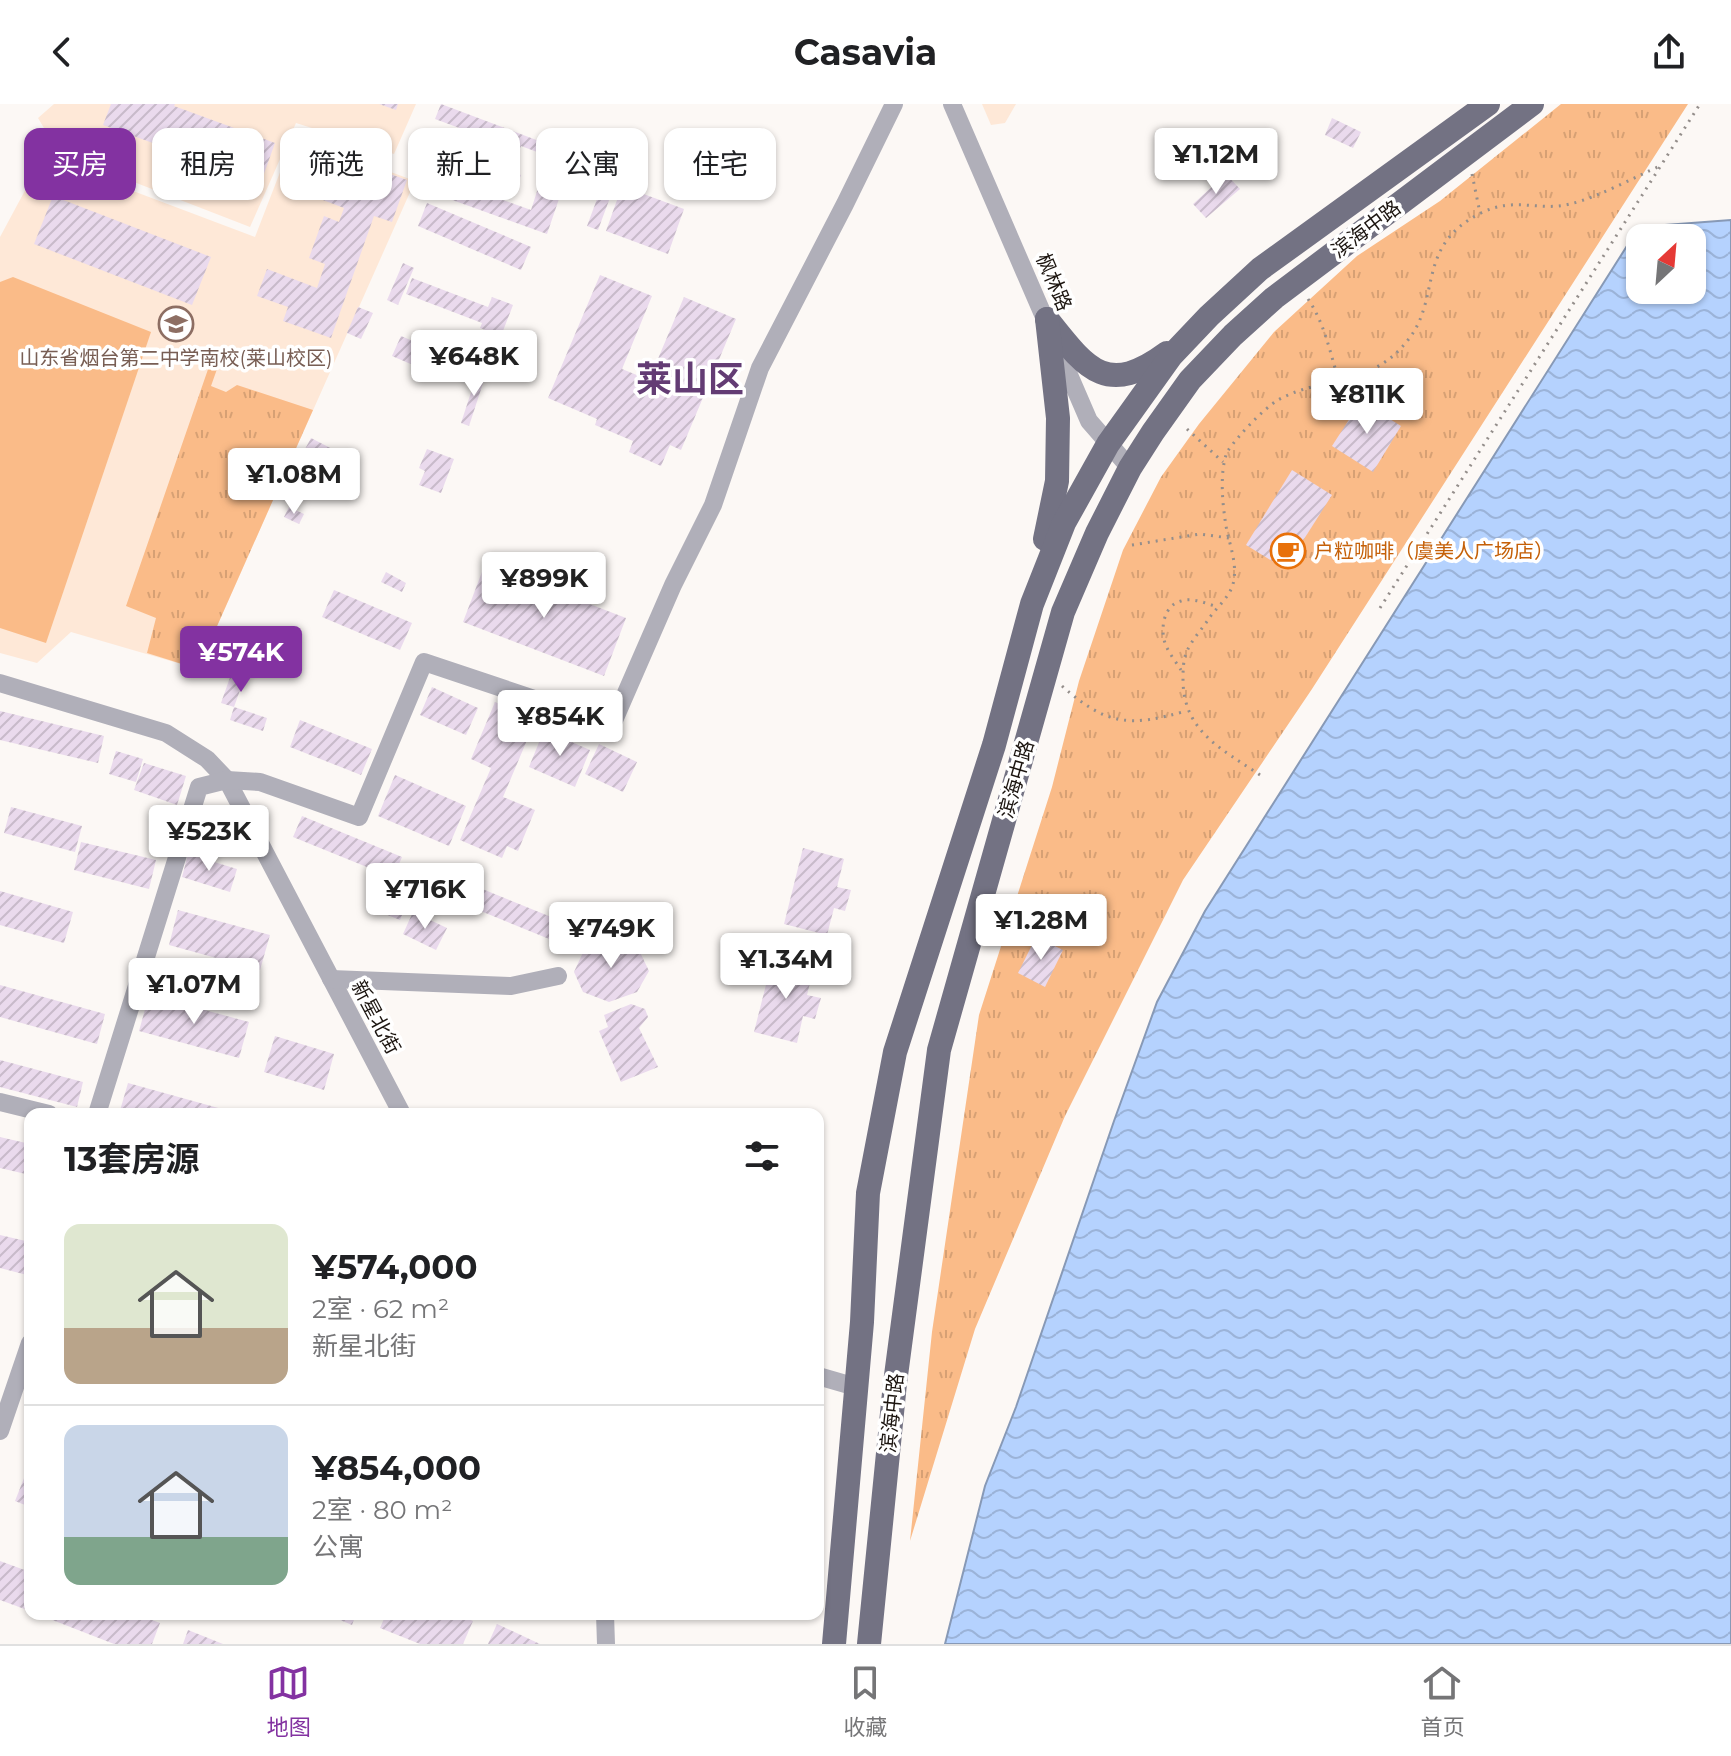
<!DOCTYPE html>
<html lang="zh">
<meta charset="utf-8">
<style>
body{margin:0;font-family:Montserrat,"Noto Sans SC",sans-serif;background:#f6f6f6;color:#202124;height:100vh;display:flex;flex-direction:column;font-size:30px;white-space:nowrap}
*{box-sizing:border-box;margin:0}
p{font-size:26px;color:#757577}
.icon{flex:none;width:44px;height:44px;fill:none;stroke:currentColor;stroke-width:2;stroke-linecap:round;stroke-linejoin:round}
.map{position:relative;flex:1;overflow:hidden}
.drawer{position:absolute;left:24px;top:1004px;width:800px;height:512px;display:flex;flex-direction:column;background:#fff;border-radius:16px;box-shadow:0 2px 6px #0004}
.drawer>*{flex:none}
.top-card{position:absolute;left:24px;top:24px;width:800px;height:72px;display:flex;gap:16px}
.needle{width:52px;rotate:26deg}
.buttons{position:absolute;left:1626px;top:120px;display:grid;gap:16px}
.buttons a{display:grid;place-items:center;width:80px;height:80px;border-radius:16px;background:#fff;box-shadow:0 2px 6px #0004;font-size:40px}
.price{position:absolute;translate:-50% -68px;padding:0 18px;border-radius:8px;background:#fff;color:#222;font-size:26px;line-height:52px;filter:drop-shadow(0 2px 4px #0008)}
.price::after{content:'';position:absolute;left:50%;top:48px;width:24px;height:18px;margin-left:-12px;background:inherit;clip-path:polygon(0 0,100% 0,50% 100%)}
.price.active{background:#8332a1;color:#fff}
ul{padding:0;list-style:none}
li{display:flex;align-items:center;gap:24px;height:200px;padding:0 40px}
li+li{border-top:2px solid #e0e0e0}
li span{display:grid;place-items:center;flex:none;width:224px;height:160px;border-radius:16px;color:#555}
li>.icon{margin-inline-start:auto}
span .icon{width:96px;height:96px;fill:#fffc;stroke-width:1}
li b{font-size:34px}
h2{display:flex;justify-content:space-between;align-items:center;height:96px;padding:0 40px;font-size:34px}
.tag{padding:0 28px;border-radius:16px;background:#fff;box-shadow:0 2px 6px #0004;font-size:28px;line-height:72px}
.tag.active{background:#8332a1;color:#fff}
header{display:flex;justify-content:space-between;align-items:center;height:104px;padding:0 40px;background:#fff;font-size:36px;font-weight:700}
.menu{display:flex;justify-content:space-around;align-items:center;height:112px;border-top:2px solid #e0e0e0;background:#fff;font-size:22px;color:#757577}
.menu a{display:grid;justify-items:center;gap:4px}
.menu .active{color:#8332a1}
.map>svg:first-child{display:block}
.built{fill:#fee8d7}
.green{fill:#fabb88}
.park{fill:url(#park-tufts)}
.water{fill:url(#water-waves);stroke:#8799b6;stroke-width:2;fill-rule:evenodd}
.building{fill:url(#building-hatch)}
.lines{fill:none;stroke-linecap:round;stroke-linejoin:round}
.path{stroke:#948e8b;stroke-width:3;stroke-dasharray:2 6;stroke-linecap:butt}
.minor{stroke:#b0afb9;stroke-width:18}
.major{stroke:#737283;stroke-width:24}
.labels{text-anchor:middle;stroke-width:7;stroke-linejoin:round;paint-order:stroke}
.street-label{font-size:20px;fill:#1b140f;stroke:#fff}
.education-label{font-size:20px;fill:#785e54;stroke:#fff}
.food-label{font-size:20px;fill:#c56008;stroke:#fff;text-anchor:start}
.town-label{font-size:36px;font-weight:bold;fill:#633c74;stroke:#fff}
</style>
<header><svg class="icon" aria-label="back" viewBox="0 0 24 24"><path d="M15 5l-7 7 7 7"/></svg>Casavia<svg class="icon" aria-label="share" viewBox="0 0 24 24"><path d="M12 15V3M7 8l5-5 5 5M5 13v7h14v-7"/></svg></header>
<div class="map">
<svg width="1731" height="1540" viewBox="0 0 1731 1540">
<defs>
<pattern id="park-tufts" width="24" height="20" patternUnits="userSpaceOnUse" patternTransform="scale(2)"><rect width="24" height="20" fill="#fabb88"/><path d="M3 7l-1-3M5 7V3M7 7l1-3M15 17l-1-3M17 17v-4M19 17l1-3" fill="none" stroke="#d6a074"/></pattern>
<pattern id="water-waves" width="16" height="10" patternUnits="userSpaceOnUse" patternTransform="scale(2)"><rect width="16" height="10" fill="#b5d2fe"/><path d="M0 5q4-4 8 0t8 0" fill="none" stroke="#9bb3d8"/></pattern>
<pattern id="building-hatch" width="6" height="6" patternUnits="userSpaceOnUse" patternTransform="scale(2)"><rect width="6" height="6" fill="#eadaed"/><path d="M-1 1l2-2M0 6l6-6M5 7l2-2" fill="none" stroke="#c8baca"/></pattern>
</defs>
<rect width="100%" height="100%" fill="#fcf8f5"/>
<g class="built">
<polygon points="54,0 416,0 394,50 296,19 250,123 59,49 38,14"/>
<polygon points="982,0 1016,0 1005,19 991,21"/>
<polygon points="294,32 415,77 198,565 71,528 37,559 0,549 0,133 43,53 255,133"/>
</g>
<polygon class="green" points="13,173 151,228 46,539 0,524 0,178"/>
<g class="park">
<polygon points="1561,0 1688,0 1312,585 1183,776 1065,1012 975,1225 910,1437 932,1228 979,911 1052,683 1079,577 1123,446 1161,373 1199,320 1274,228 1357,152 1440,97"/>
<polygon points="214,248 222,251 211,282 226,288 237,281 313,306 198,565 147,549 156,514 126,502"/>
</g>
<path class="water" d="M1731,116V1540H945L985,1382L1016,1303L1114,1017L1157,898L1205,807L1639,123ZM1640,134H1692V186H1640Z"/>
<g class="building">
<polygon points="111,0 175,0 174,2 275,39 261,78 103,21"/>
<polygon points="379,0 398,0 396,6"/>
<polygon points="441,0 576,51 572,61 521,42 519,46 435,15"/>
<polygon points="1332,14 1361,28 1353,44 1325,31"/>
<polygon points="432,32 487,55 481,69 426,46"/>
<polygon points="311,42 407,76 392,118 374,112 331,234 283,217 288,203 257,192 267,165 317,184 325,160 309,154 324,112 339,118 344,104 299,87 304,73 293,69 296,64 302,66"/>
<polygon points="610,60 621,64 598,126 587,122"/>
<polygon points="508,66 521,71 515,87 503,83"/>
<polygon points="1226,70 1240,85 1206,114 1193,100"/>
<polygon points="436,72 531,106 539,81 561,89 547,130 430,88"/>
<polygon points="622,82 684,105 668,150 606,127"/>
<polygon points="53,92 211,153 192,201 34,140"/>
<polygon points="427,99 531,143 521,166 418,122"/>
<polygon points="403,159 414,164 398,201 387,196"/>
<polygon points="600,171 652,192 622,265 649,276 684,193 736,215 681,346 670,341 661,362 629,348 633,337 595,321 597,315 548,294"/>
<polygon points="412,174 488,203 492,193 513,201 501,232 480,224 482,219 406,190"/>
<polygon points="358,203 373,209 361,235 347,229"/>
<polygon points="401,232 457,256 448,276 392,252"/>
<polygon points="478,267 486,270 469,322 461,319"/>
<polygon points="1361,297 1401,322 1373,368 1332,342"/>
<polygon points="311,334 340,349 334,362 304,347"/>
<polygon points="427,345 454,355 441,389 419,381 425,367 419,364"/>
<polygon points="1292,366 1332,391 1285,465 1246,441"/>
<polygon points="289,403 304,410 299,420 284,413"/>
<polygon points="485,460 626,514 604,572 463,518"/>
<polygon points="386,468 406,479 402,488 381,478"/>
<polygon points="334,486 412,519 400,546 322,513"/>
<polygon points="240,545 253,550 234,603 267,614 263,627 230,616 234,603 221,599"/>
<polygon points="432,583 478,604 466,631 420,611"/>
<polygon points="495,598 536,615 503,693 535,706 518,747 507,742 502,754 460,736 491,664 471,655"/>
<polygon points="0,607 104,632 98,659 0,636"/>
<polygon points="300,616 372,645 361,671 290,643"/>
<polygon points="544,626 590,646 575,683 529,663"/>
<polygon points="599,640 637,658 623,688 585,670"/>
<polygon points="116,647 143,655 136,678 109,670"/>
<polygon points="144,659 186,672 177,701 134,686"/>
<polygon points="395,671 466,702 449,742 378,712"/>
<polygon points="11,703 82,722 75,748 4,729"/>
<polygon points="302,712 402,753 396,767 417,775 400,816 375,806 389,772 293,733"/>
<polygon points="81,738 156,756 149,785 74,766"/>
<polygon points="803,744 844,755 837,783 851,786 845,807 834,804 827,831 784,820"/>
<polygon points="188,750 237,765 230,788 182,773"/>
<polygon points="470,780 566,819 575,814 587,817 591,827 581,848 461,799"/>
<polygon points="0,787 73,808 64,839 0,821"/>
<polygon points="178,806 270,831 260,866 169,841"/>
<polygon points="413,808 447,824 436,846 403,830"/>
<polygon points="607,832 638,844 649,867 637,888 609,898 583,888 574,868 585,844"/>
<polygon points="1036,833 1063,846 1045,883 1018,869"/>
<polygon points="773,853 814,863 807,891 821,894 815,915 803,912 797,939 754,928"/>
<polygon points="0,881 105,910 97,940 0,913"/>
<polygon points="149,891 249,918 239,954 139,927"/>
<polygon points="631,900 645,905 648,913 639,924 658,963 621,978 599,927 608,923 604,911"/>
<polygon points="275,932 334,950 324,986 264,968"/>
<polygon points="0,956 83,978 77,1003 0,983"/>
<polygon points="128,979 222,1005 221,1010 119,1010"/>
<polygon points="0,1033 30,1040 30,1071 0,1064"/>
<polygon points="0,1131 30,1138 27,1171 0,1164"/>
<polygon points="30,1359 30,1403 15,1397"/>
<polygon points="0,1457 30,1468 30,1507 0,1496"/>
<polygon points="37,1510 136,1510 160,1519 152,1540 114,1540"/>
<polygon points="326,1510 356,1510 352,1521"/>
<polygon points="386,1510 455,1510 473,1517 463,1540 420,1540 380,1524"/>
<polygon points="497,1520 540,1540 488,1540"/>
<polygon points="188,1526 223,1540 183,1540"/>
</g>
<g class="lines">
<g class="path">
<polyline points="1472,70 1480,109"/>
<path d="M1308,195C1325,220 1330,249 1339,277"/>
<polyline points="1187,325 1223,358"/>
<polyline points="1132,441 1200,430 1229,434"/>
<polyline points="1380,504 1700,0"/>
<path d="M1181,566C1176,558 1168,548 1165,539C1160,524 1164,501 1181,497C1193,493 1207,500 1218,503"/>
<path d="M1062,582C1107,622 1130,623 1186,607"/>
<path d="M1260,671C1222,645 1184,628 1183,577C1183,566 1183,556 1187,547C1192,536 1201,526 1208,516C1217,502 1232,492 1234,475C1237,455 1227,435 1225,415C1222,395 1220,367 1227,348C1237,333 1263,305 1278,296C1323,271 1371,284 1408,236C1442,193 1415,142 1481,109C1515,92 1539,108 1570,100C1596,94 1635,73 1660,62"/>
</g>
<g class="minor">
<polyline points="952,0 1089,317 1130,364"/>
<polyline points="0,579 166,629 207,655 227,676 402,1010"/>
<polyline points="331,875 511,882 558,872"/>
<polyline points="0,998 49,1010"/>
<polyline points="97,1010 199,683 227,676 260,678 359,713 424,558 612,621 673,481 713,401 760,264 845,100 894,0"/>
<polyline points="818,1272 856,1283"/>
<polyline points="0,1327 30,1239"/>
<polyline points="605,1510 606,1540"/>
</g>
<g class="major">
<path d="M1047,215C1086,264 1106,294 1167,249"/>
<polyline points="1045,435 1057,377 1058,314 1047,215"/>
<polyline points="834,1540 862,1218 868,1089 895,948 994,641 1032,500 1064,419 1108,340 1171,252 1209,212 1260,165 1488,0"/>
<polyline points="869,1540 895,1279 939,946 1063,508 1097,429 1130,364 1153,328 1190,276 1233,231 1274,194 1532,0"/>
</g>
</g>
<defs>
<g id="school-ring" transform="scale(1.8)"><circle r="9.5" fill="#fff" stroke="#8d6e63" stroke-width="1.5"/><path d="M0-5L7-2L0 1L-7-2ZM-4 1L0 2.5L4 1V4Q0 6-4 4Z" fill="#8d6e63"/></g>
<g id="cafe-ring" transform="scale(1.8)"><circle r="9.5" fill="#fff" stroke="#e8710a" stroke-width="1.5"/><path d="M-5.5-4.5H6V0H3Q3 3.5 0 3.5H-2.5Q-5.5 3.5-5.5 0ZM3-3.2v2h1.7v-2ZM-6 4.5H4V6H-6Z" fill="#e8710a"/></g>
</defs>
<g fill-rule="evenodd">
<use href="#school-ring" x="176" y="220"/>
<use href="#cafe-ring" x="1288" y="447"/>
</g>
<g class="labels">
<g class="street-label">
<text transform="translate(1366 125) rotate(-37)" y="7">滨海中路</text>
<text transform="translate(1054 178) rotate(67)" y="7">枫林路</text>
<text transform="translate(1016 675) rotate(-74)" y="7">滨海中路</text>
<text transform="translate(376 913) rotate(62)" y="7">新星北街</text>
<text transform="translate(892 1309) rotate(-84)" y="7">滨海中路</text>
</g>
<g class="education-label">
<text x="176" y="261">山东省烟台第二中学南校(莱山校区)</text>
</g>
<g class="food-label">
<text x="1314" y="454">户粒咖啡（虞美人广场店）</text>
</g>
<g class="town-label">
<text x="690" y="288">莱山区</text>
</g>
</g>
</svg>
<div class="buttons">
<a><svg class="needle" viewBox="-14 -14 28 28"><path d="M0-13l5 13h-10z" fill="#e53935"/><path d="M0 13l5-13h-10z" fill="#757577"/></svg></a>
</div>
<b class="price" style="left:1216px;top:92px">¥1.12M</b>
<b class="price" style="left:474px;top:294px">¥648K</b>
<b class="price" style="left:1367px;top:332px">¥811K</b>
<b class="price" style="left:294px;top:412px">¥1.08M</b>
<b class="price" style="left:544px;top:516px">¥899K</b>
<b class="price active" style="left:241px;top:590px">¥574K</b>
<b class="price" style="left:560px;top:654px">¥854K</b>
<b class="price" style="left:209px;top:769px">¥523K</b>
<b class="price" style="left:425px;top:827px">¥716K</b>
<b class="price" style="left:1041px;top:858px">¥1.28M</b>
<b class="price" style="left:611px;top:866px">¥749K</b>
<b class="price" style="left:786px;top:897px">¥1.34M</b>
<b class="price" style="left:194px;top:922px">¥1.07M</b>
<div class="top-card">
<a class="tag active">买房</a>
<a class="tag">租房</a>
<a class="tag">筛选</a>
<a class="tag">新上</a>
<a class="tag">公寓</a>
<a class="tag">住宅</a>
</div>
<section class="drawer">
<h2>13套房源<svg class="icon" aria-label="filters" viewBox="0 0 24 24"><path d="M4 7h16M4 17h16"/><circle cx="9" cy="7" r="2"/><circle cx="15" cy="17" r="2"/></svg></h2>
<ul>
<li><span style="background:linear-gradient(#dfe7d0 65%,#b9a48a 0)"><svg class="icon" aria-label="home" viewBox="0 0 24 24"><path d="M3 11l9-7 9 7M6 9v11h12V9"/></svg></span><div><b>¥574,000</b><p>2室 · 62 m²</p><p>新星北街</p></div></li>
<li><span style="background:linear-gradient(#c9d6e8 70%,#7fa58c 0)"><svg class="icon" aria-label="home" viewBox="0 0 24 24"><path d="M3 11l9-7 9 7M6 9v11h12V9"/></svg></span><div><b>¥854,000</b><p>2室 · 80 m²</p><p>公寓</p></div></li>
</ul>
</section>
</div>
<nav class="menu">
<a class="active"><svg class="icon" aria-label="map" viewBox="0 0 24 24"><path d="M3 6l6-2 6 2 6-2v14l-6 2-6-2-6 2zM9 4v14M15 6v14"/></svg>地图</a>
<a><svg class="icon" aria-label="saved" viewBox="0 0 24 24"><path d="M7 4h10v16l-5-4-5 4z"/></svg>收藏</a>
<a><svg class="icon" aria-label="home" viewBox="0 0 24 24"><path d="M3 11l9-7 9 7M6 9v11h12V9"/></svg>首页</a>
</nav>
